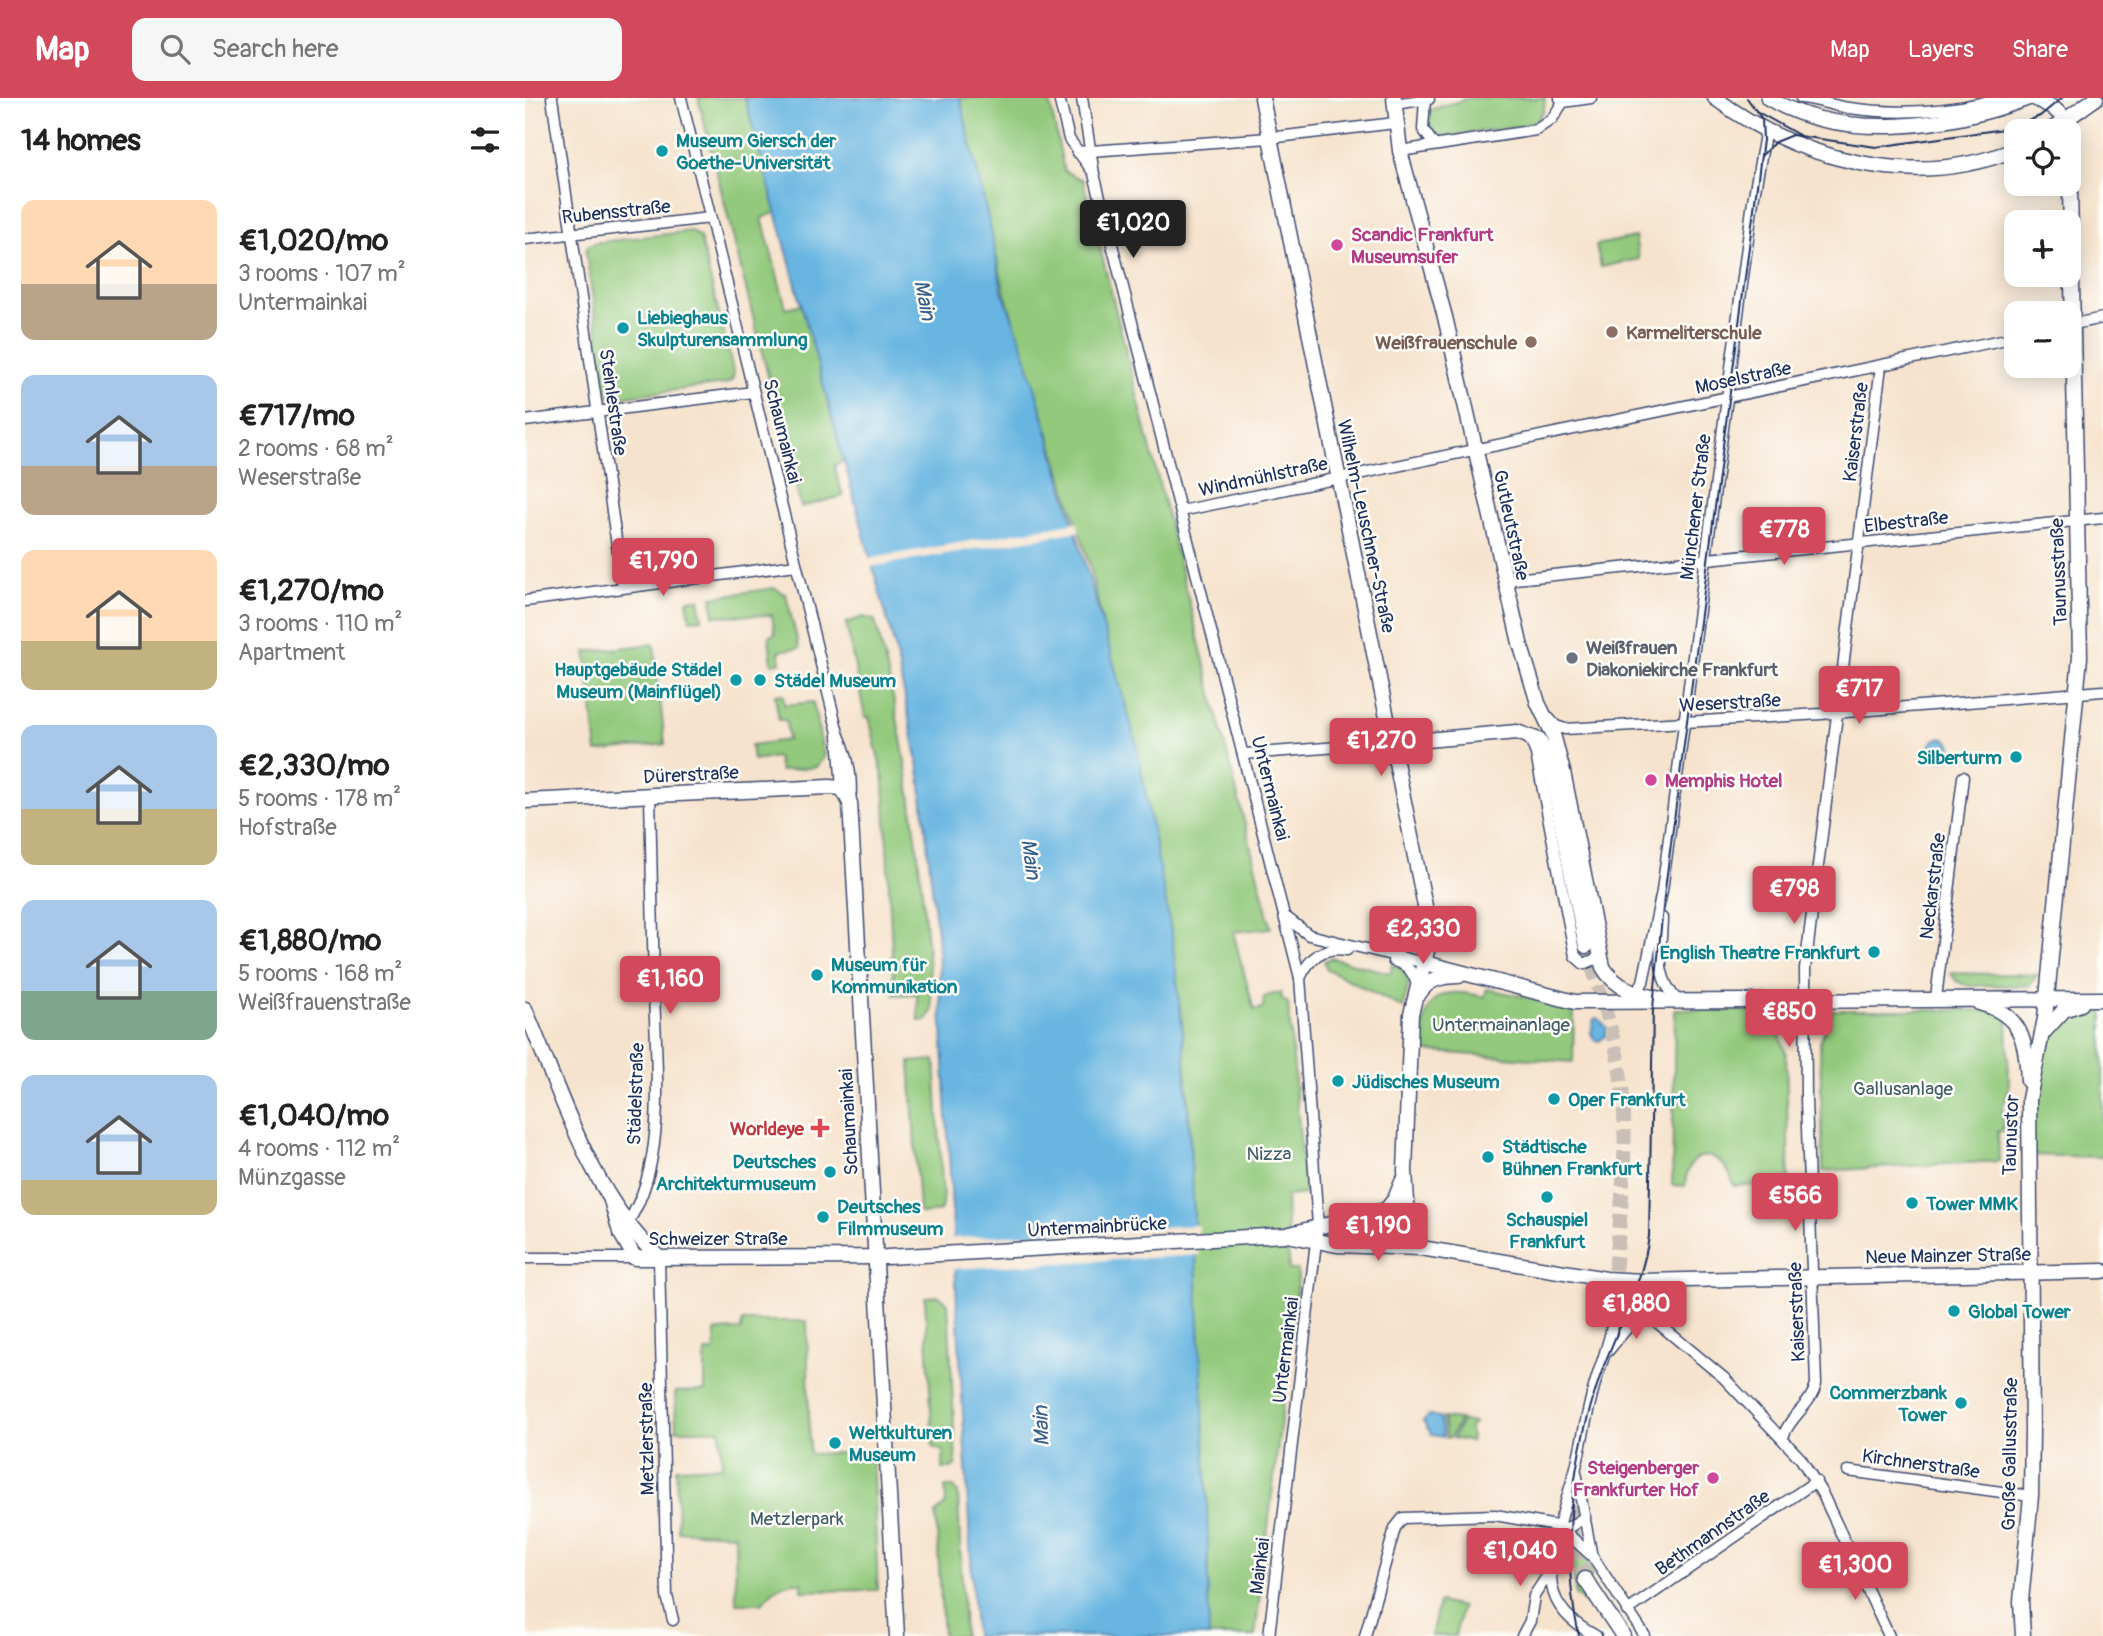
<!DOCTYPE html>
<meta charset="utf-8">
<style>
body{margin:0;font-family:Pangolin,sans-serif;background:#f6f6f6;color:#222;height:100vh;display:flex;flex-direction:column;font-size:26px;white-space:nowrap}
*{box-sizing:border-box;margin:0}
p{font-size:23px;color:#767676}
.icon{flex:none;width:38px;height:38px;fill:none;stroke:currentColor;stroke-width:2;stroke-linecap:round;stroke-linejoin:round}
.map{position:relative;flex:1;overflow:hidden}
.sheet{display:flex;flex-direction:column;background:#fff;width:525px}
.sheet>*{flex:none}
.fabs{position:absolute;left:1479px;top:21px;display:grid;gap:14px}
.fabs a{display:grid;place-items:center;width:77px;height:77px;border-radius:14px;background:#fff;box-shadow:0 4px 18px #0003;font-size:35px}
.price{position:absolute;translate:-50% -60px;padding:0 16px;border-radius:7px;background:#d1495b;color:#fff;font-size:23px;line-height:46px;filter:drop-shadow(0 2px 4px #0008)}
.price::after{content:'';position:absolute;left:50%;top:42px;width:21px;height:16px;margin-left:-10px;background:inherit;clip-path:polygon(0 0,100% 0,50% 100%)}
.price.current{background:#222;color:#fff}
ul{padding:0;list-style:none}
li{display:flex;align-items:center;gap:21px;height:175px;padding:0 21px}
li span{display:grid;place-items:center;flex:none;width:196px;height:140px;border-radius:14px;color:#555}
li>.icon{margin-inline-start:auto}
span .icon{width:84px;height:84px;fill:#fffc;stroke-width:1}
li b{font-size:30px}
h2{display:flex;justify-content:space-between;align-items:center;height:84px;padding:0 21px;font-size:30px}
header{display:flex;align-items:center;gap:42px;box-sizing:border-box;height:98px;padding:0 35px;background:#d1495b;color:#fff}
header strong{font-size:33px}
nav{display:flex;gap:38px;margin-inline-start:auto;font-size:24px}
.search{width:490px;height:63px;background:#f6f6f6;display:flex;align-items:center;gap:18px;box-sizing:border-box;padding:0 24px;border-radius:14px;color:#767676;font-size:26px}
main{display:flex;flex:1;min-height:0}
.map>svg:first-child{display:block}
.green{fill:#92c97b;stroke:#567c6c;stroke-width:2}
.water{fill:#67b5e1;stroke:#4172a0;stroke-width:2}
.pier{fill:#f6e3cd}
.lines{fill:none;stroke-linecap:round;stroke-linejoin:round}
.major-tunnel{stroke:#cabfb7;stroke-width:14;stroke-dasharray:14 7;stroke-linecap:butt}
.minor-casing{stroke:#3c4a6f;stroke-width:13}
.major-casing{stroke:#3c4a6f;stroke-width:17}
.minor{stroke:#fff;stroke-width:10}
.major{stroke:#fff;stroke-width:14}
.tram{stroke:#1b2f5e;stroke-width:2}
.culture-dot{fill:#0f9aa8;stroke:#fdfcf7;stroke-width:2.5}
.hotel-dot{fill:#d1479c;stroke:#fdfcf7;stroke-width:2.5}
.education-dot{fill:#8d6e63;stroke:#fdfcf7;stroke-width:2.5}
.worship-dot{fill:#6b7280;stroke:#fdfcf7;stroke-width:2.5}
.health-dot{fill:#e0444e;stroke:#fdfcf7;stroke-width:2.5}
.labels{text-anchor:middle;stroke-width:5;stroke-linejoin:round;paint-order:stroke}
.culture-label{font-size:19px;font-weight:bold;fill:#0d838f;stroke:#fdfcf7;text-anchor:start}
.street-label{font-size:19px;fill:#1b2f5e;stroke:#fdfcf7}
.hotel-label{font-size:19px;font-weight:bold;fill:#b23c85;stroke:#fdfcf7;text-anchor:start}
.education-label{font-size:19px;font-weight:bold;fill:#785e54;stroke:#fdfcf7;text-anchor:start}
.worship-label{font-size:19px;font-weight:bold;fill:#5b616d;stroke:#fdfcf7;text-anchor:start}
.park-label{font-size:19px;fill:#3f5d67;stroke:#fdfcf7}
.health-label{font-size:19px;font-weight:bold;fill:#be3a42;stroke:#fdfcf7;text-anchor:end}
.water-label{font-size:21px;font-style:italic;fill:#365e8c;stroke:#fdfcf7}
</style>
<header>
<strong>Map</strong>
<div class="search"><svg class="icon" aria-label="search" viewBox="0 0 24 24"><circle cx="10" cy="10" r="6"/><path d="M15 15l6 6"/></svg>Search here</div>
<nav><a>Map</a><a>Layers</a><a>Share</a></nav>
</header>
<main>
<section class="sheet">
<h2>14 homes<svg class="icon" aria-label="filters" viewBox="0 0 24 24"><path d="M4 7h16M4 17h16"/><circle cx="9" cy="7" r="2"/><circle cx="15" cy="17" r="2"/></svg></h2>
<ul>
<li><span style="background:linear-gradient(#ffd9b3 60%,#b9a48a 0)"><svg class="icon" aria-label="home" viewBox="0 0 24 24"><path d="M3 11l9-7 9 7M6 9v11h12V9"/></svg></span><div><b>€1,020/mo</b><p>3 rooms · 107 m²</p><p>Untermainkai</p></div></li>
<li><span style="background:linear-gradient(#a9c7e8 65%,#b9a48a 0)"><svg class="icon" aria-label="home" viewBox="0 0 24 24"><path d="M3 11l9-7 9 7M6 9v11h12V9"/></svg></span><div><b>€717/mo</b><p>2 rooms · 68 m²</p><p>Weserstraße</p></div></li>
<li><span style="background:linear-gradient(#ffd9b3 65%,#c2b280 0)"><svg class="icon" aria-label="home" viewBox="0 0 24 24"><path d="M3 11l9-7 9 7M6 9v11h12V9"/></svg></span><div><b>€1,270/mo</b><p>3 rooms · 110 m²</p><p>Apartment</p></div></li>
<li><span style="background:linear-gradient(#a9c7e8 60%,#c2b280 0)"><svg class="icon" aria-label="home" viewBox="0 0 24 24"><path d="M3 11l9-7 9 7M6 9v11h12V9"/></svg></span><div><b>€2,330/mo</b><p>5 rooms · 178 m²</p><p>Hofstraße</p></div></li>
<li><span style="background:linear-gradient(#a9c7e8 65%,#7fa58c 0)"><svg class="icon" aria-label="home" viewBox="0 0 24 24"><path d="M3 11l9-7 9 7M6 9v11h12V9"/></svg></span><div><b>€1,880/mo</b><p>5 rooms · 168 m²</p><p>Weißfrauenstraße</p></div></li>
<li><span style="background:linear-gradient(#a9c7e8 75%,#c2b280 0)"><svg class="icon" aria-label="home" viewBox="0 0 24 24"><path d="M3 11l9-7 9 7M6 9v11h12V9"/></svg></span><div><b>€1,040/mo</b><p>4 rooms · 112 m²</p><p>Münzgasse</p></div></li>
</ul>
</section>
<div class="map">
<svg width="1578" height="1538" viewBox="0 0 1578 1538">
<rect width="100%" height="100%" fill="#fdfcf7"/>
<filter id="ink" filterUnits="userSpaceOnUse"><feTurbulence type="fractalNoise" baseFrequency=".0143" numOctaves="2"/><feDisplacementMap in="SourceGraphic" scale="14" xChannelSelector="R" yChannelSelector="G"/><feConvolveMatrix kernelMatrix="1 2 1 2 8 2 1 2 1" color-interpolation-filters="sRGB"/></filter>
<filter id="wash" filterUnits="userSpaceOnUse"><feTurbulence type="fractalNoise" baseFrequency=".00686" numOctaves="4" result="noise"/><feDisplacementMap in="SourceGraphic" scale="28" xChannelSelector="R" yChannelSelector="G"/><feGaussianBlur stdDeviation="1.57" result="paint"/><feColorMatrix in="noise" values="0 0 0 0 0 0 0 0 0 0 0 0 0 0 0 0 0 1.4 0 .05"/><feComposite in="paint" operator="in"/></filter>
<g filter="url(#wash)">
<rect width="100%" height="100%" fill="#f6e3cd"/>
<g class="green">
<polygon points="173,0 220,0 252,114 237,120 261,210 277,206 318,363 309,367 318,398 276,409"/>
<polygon points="435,0 524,0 539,73 558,82 746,830 708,834 729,912 738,910 739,899 756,894 757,901 763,905 780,1096 761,1098 764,1172 772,1172 773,1180 730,1538 684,1538 664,1013 657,922 637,796 565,468 480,195"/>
<polygon points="944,0 1020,0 1019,12 1012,22 997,28 914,39 903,31 905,12"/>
<polygon points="166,133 175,140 209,276 207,282 201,286 85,300 81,294 61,154 63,148 68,145"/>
<polygon points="1110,139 1114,161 1076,169 1071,147"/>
<polygon points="250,490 261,497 274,550 254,553 255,565 247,566 244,538 250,536 247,517 189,518 187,499"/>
<polygon points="174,501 177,521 165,522 162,502"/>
<path d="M338,519L350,522C384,651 398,780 407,913L401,923H394L392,896L369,897L359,683L344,619H340L321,525Z"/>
<polygon points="129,546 140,646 72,654 61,554"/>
<polygon points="258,596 260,607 288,604 299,659 291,669 255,673 252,659 228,662 226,647 263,642 261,622 254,622 250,597"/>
<polygon points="806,860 865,875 868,866 878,872 884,884 878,910 802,871 799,863"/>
<polygon points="1426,875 1512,877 1504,888 1440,887 1431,883"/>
<path d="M962,891L1049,909L1048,964L895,953C899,903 907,886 959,899Z"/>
<polygon points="1578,903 1578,1059 1502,1057 1514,953 1540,914"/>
<path d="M1150,911L1247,914L1261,955L1264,1087L1209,1088C1200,1051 1162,1046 1160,1088L1147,1087Z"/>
<polygon points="1308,912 1468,912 1482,919 1484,992 1477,1010 1478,1033 1473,1033 1474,1063 1298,1073 1295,943"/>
<polygon points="410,962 418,1103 415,1113 397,1116 394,1114 385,964"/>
<polygon points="414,1198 423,1205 431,1366 427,1370 418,1371 418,1353 408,1349 400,1199"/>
<path d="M217,1223H282L285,1356L347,1354L353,1492L277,1493V1484C258,1483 248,1491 237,1505H211L210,1436L153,1433L151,1370L197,1368L195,1332H151L150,1294L180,1293V1254L190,1253V1233L216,1232Z"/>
<polygon points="918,1320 935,1322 925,1340 921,1340"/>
<polygon points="937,1323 949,1325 945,1330 946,1344 928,1340"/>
<polygon points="420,1389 429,1389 433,1395 439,1538 418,1538 411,1415 421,1406"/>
<polygon points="1048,1456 1059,1458 1069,1477 1053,1485 1064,1508 1050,1497"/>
<polygon points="914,1504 937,1509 930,1538 906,1538"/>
</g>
<g class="water">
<polygon points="220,0 435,0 467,137 477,192 499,251 611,644 647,838 659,948 668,1097 682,1398 684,1538 450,1538 412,835 394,670 370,550"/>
<circle cx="1416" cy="651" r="11"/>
<polygon points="1073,920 1082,930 1081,937 1074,943 1070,943 1066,935 1069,921"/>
<polygon points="903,1318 915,1319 918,1339 907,1337 898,1323"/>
</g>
<g class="pier">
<polygon points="552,424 555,433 345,469 343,461"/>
<polygon points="673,1127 674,1157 428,1171 426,1140"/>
</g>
</g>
<g filter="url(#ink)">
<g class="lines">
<g class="major-tunnel">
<path d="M1061,848C1071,885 1086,924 1093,962C1108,1042 1093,1129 1087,1209"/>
<polyline points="1049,1386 1045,1427 1060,1481"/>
</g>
<g class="minor-casing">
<g id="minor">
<polyline points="27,0 98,489"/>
<path d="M156,0L313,635C323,657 328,681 325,705"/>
<polyline points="534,0 544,41 568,74"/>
<polyline points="557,0 569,76 775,880 793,1127 744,1538"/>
<path d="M1276,0C1292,1 1308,8 1324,10C1373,17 1427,14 1475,0"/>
<polyline points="900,1 898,31 909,47"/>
<polyline points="1038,4 1066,0"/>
<polyline points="869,6 904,1"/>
<polyline points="875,53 1011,32 1027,21 1038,4 1035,0"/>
<polyline points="552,54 744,40 870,25"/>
<polyline points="0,141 185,120"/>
<polyline points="1544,227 1578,220"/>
<polyline points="0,323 228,294"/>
<polyline points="656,413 1491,239"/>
<polyline points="980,482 1578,420"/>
<polyline points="0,503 271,467"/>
<polyline points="1023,619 1031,628 1040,631 1296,616 1578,593"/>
<polyline points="998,637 1006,643 1011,656 1050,858 1059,866 1075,859"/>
<polyline points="313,638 317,690"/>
<polyline points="719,656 867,645"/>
<polyline points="762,820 784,837 900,865"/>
<path d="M1137,820C1136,853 1129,878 1153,903"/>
<path d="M868,863C884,867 888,874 893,889"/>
<path d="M775,880C785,859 798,848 822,852"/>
<polyline points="1109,898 1118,884 1137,793 1228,103 1241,31"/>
<polyline points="1411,900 1438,679"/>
<path d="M103,1124C144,1062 130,961 129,889C128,825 126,761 125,697"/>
<polyline points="0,1160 110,1160"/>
<polyline points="134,1160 142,1498 148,1522"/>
<path d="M1065,1180C1073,1186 1085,1192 1089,1202C1094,1215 1077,1265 1072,1279C1062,1310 1058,1342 1050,1373C1042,1400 1022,1461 1027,1488C1031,1512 1050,1527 1071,1538"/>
<polyline points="1088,1181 1117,1212 1199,1280 1276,1361 1298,1397 1364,1538"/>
<polyline points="1083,1253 1120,1208 1159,1184"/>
<path d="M1258,1339C1265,1317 1286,1308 1291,1286L1281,1001L1280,871L1356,268"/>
<polyline points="1323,1373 1506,1398"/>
<polyline points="1051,1374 1066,1454"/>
<polyline points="1035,1429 1067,1458 1120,1538"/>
<polyline points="1102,1513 1291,1383"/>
<polyline points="840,1538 870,1430 878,1420 970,1417 1043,1430 1060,1419"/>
<polyline points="997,1538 1005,1523 1009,1498 1026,1472"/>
</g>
</g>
<g class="major-casing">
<g id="major">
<polyline points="737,0 902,818 902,853 886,916 880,1073 883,1119 896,1150"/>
<path d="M869,0L875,53L920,219L995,545L1013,605L1028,636L1038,674L1078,869C1091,892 1114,896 1139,902"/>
<path d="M1190,0C1274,63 1391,93 1491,51"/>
<path d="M1243,0C1319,45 1425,29 1504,0"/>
<polyline points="1509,0 1527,9 1543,23"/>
<polyline points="1525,33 1571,0"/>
<polyline points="867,645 992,634 1014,642 1024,663 1061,848"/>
<polyline points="0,703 304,689 317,690 325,705 372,1538"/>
<polyline points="900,865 1050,904 1578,901"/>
<path d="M894,896C903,881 917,878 934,878"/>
<path d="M1454,905C1497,916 1501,943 1503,983"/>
<path d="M0,911C36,995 65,1096 134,1160"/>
<polyline points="1517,936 1539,912 1556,906"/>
<polyline points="86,1102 95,1134 110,1160 362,1159 761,1137 861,1112 870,1101 877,1084"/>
<polyline points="762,1137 812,1147 896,1150 1081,1181 1117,1183 1578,1173"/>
<polyline points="1060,1481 1098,1538"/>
<polyline points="1498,1538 1496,1503 1506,1398 1507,1333 1504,1001 1520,920 1555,559 1544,44"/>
</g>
</g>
<use href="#minor" class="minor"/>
<use href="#major" class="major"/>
<g class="tram">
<polyline points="1231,13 1274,37"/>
<polyline points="1236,58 1250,44 1267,37 1351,49 1486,30 1515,18 1537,0"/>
<path d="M1054,1538C1034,1450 1048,1354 1078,1270C1094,1227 1118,1184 1124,1138L1128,910L1139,799L1238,42L1237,21L1222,0"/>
</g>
</g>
</g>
<g class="culture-dot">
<circle cx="137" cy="53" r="7"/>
<circle cx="98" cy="230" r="7"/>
<circle cx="211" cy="582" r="7"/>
<circle cx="235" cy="582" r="7"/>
<circle cx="1491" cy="659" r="7"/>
<circle cx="1349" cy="854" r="7"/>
<circle cx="292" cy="877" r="7"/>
<circle cx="813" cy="983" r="7"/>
<circle cx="1029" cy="1001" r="7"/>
<circle cx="963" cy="1059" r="7"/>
<circle cx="305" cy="1074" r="7"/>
<circle cx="1022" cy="1099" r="7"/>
<circle cx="1387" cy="1105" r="7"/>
<circle cx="298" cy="1119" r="7"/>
<circle cx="1429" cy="1213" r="7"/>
<circle cx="1436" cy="1305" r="7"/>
<circle cx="310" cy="1345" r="7"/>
</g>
<g class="hotel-dot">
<circle cx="812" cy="147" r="7"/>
<circle cx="1126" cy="682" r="7"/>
<circle cx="1188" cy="1380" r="7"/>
</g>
<g class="education-dot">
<circle cx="1087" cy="234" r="7"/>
<circle cx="1006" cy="244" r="7"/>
</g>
<circle class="worship-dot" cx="1047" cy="560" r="7"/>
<path class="health-dot" d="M291.5 1019.5h7v7h7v7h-7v7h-7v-7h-7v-7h7z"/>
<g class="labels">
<g class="culture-label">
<text x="151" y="49">Museum Giersch der<tspan x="151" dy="22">Goethe-Universität</tspan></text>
<text x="112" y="226">Liebieghaus<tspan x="112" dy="22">Skulpturensammlung</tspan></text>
<text x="197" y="578" text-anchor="end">Hauptgebäude Städel<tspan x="197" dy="22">Museum (Mainflügel)</tspan></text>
<text x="249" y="589">Städel Museum</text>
<text x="1477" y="666" text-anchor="end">Silberturm</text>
<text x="1335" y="861" text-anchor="end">English Theatre Frankfurt</text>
<text x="306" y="873">Museum für<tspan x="306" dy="22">Kommunikation</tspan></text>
<text x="827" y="990">Jüdisches Museum</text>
<text x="1043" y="1008">Oper Frankfurt</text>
<text x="977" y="1055">Städtische<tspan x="977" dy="22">Bühnen Frankfurt</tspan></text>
<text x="291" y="1070" text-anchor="end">Deutsches<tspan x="291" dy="22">Architekturmuseum</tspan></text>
<text x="1401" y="1112">Tower MMK</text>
<text x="312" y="1115">Deutsches<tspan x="312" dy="22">Filmmuseum</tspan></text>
<text x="1022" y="1128" text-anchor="middle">Schauspiel<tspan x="1022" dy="22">Frankfurt</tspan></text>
<text x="1443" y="1220">Global Tower</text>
<text x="1422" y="1301" text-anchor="end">Commerzbank<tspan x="1422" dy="22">Tower</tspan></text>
<text x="324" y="1341">Weltkulturen<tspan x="324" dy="22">Museum</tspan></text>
</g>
<g class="street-label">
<text transform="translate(91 113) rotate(-6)" y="7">Rubensstraße</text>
<text transform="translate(1218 279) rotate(-12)" y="7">Moselstraße</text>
<text transform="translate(89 304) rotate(82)" y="7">Steinlestraße</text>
<text transform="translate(258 333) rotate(76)" y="7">Schaumainkai</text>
<text transform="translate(1330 334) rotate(-83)" y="7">Kaiserstraße</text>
<text transform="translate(738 378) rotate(-12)" y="7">Windmühlstraße</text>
<text transform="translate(1170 409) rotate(-83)" y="7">Münchener Straße</text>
<text transform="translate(1381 423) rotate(-6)" y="7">Elbestraße</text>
<text transform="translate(987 427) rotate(78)" y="7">Gutleutstraße</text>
<text transform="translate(842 428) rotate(78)" y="7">Wilhelm-Leuschner-Straße</text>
<text transform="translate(1533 474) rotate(-92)" y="7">Taunusstraße</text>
<text transform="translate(1205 604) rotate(-3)" y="7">Weserstraße</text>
<text transform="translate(166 676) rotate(-3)" y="7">Dürerstraße</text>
<text transform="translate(746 690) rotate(76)" y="7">Untermainkai</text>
<text transform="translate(1407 788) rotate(-83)" y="7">Neckarstraße</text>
<text transform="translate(110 996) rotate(-88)" y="7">Städelstraße</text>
<text transform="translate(323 1024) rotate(-93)" y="7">Schaumainkai</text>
<text transform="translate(1485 1037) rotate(-88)" y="7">Taunustor</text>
<text transform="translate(572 1128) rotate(-3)" y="7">Untermainbrücke</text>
<text x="193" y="1147">Schweizer Straße</text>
<text transform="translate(1423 1157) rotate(-1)" y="7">Neue Mainzer Straße</text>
<text transform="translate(1271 1214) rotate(-92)" y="7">Kaiserstraße</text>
<text transform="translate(760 1252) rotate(-83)" y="7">Untermainkai</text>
<text transform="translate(121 1341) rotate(-91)" y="7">Metzlerstraße</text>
<text transform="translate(1484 1356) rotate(-89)" y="7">Große Gallusstraße</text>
<text transform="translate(1396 1365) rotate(8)" y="7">Kirchnerstraße</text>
<text transform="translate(1187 1434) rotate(-35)" y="7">Bethmannstraße</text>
<text transform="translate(734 1468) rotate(-83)" y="7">Mainkai</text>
</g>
<g class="hotel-label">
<text x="826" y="143">Scandic Frankfurt<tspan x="826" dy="22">Museumsufer</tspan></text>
<text x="1140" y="689">Memphis Hotel</text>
<text x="1174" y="1376" text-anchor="end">Steigenberger<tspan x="1174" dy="22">Frankfurter Hof</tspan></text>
</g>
<g class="education-label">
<text x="1101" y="241">Karmeliterschule</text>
<text x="992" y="251" text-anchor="end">Weißfrauenschule</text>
</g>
<g class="worship-label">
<text x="1061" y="556">Weißfrauen<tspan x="1061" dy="22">Diakoniekirche Frankfurt</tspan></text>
</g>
<g class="park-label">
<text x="976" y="933">Untermainanlage</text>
<text x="1378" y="997">Gallusanlage</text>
<text x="744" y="1062">Nizza</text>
<text x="272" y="1427">Metzlerpark</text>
</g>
<g class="health-label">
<text x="279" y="1037">Worldeye</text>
</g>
<g class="water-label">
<text transform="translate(400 202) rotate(79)" y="7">Main</text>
<text transform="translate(506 761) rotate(82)" y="7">Main</text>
<text transform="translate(516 1328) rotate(-92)" y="7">Main</text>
</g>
</g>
</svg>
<div class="fabs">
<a><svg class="icon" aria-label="locate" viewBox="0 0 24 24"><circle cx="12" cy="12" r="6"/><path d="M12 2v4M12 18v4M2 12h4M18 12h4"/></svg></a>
<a>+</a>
<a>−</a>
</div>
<b class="price current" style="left:608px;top:162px">€1,020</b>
<b class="price" style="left:1259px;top:469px">€778</b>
<b class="price" style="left:138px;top:500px">€1,790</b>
<b class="price" style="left:1334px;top:628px">€717</b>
<b class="price" style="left:856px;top:680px">€1,270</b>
<b class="price" style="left:1269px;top:828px">€798</b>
<b class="price" style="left:898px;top:868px">€2,330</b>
<b class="price" style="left:145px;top:918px">€1,160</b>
<b class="price" style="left:1264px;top:951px">€850</b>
<b class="price" style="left:1270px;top:1135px">€566</b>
<b class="price" style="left:853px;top:1165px">€1,190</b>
<b class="price" style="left:1111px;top:1243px">€1,880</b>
<b class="price" style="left:995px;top:1490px">€1,040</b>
<b class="price" style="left:1330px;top:1504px">€1,300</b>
</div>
</main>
